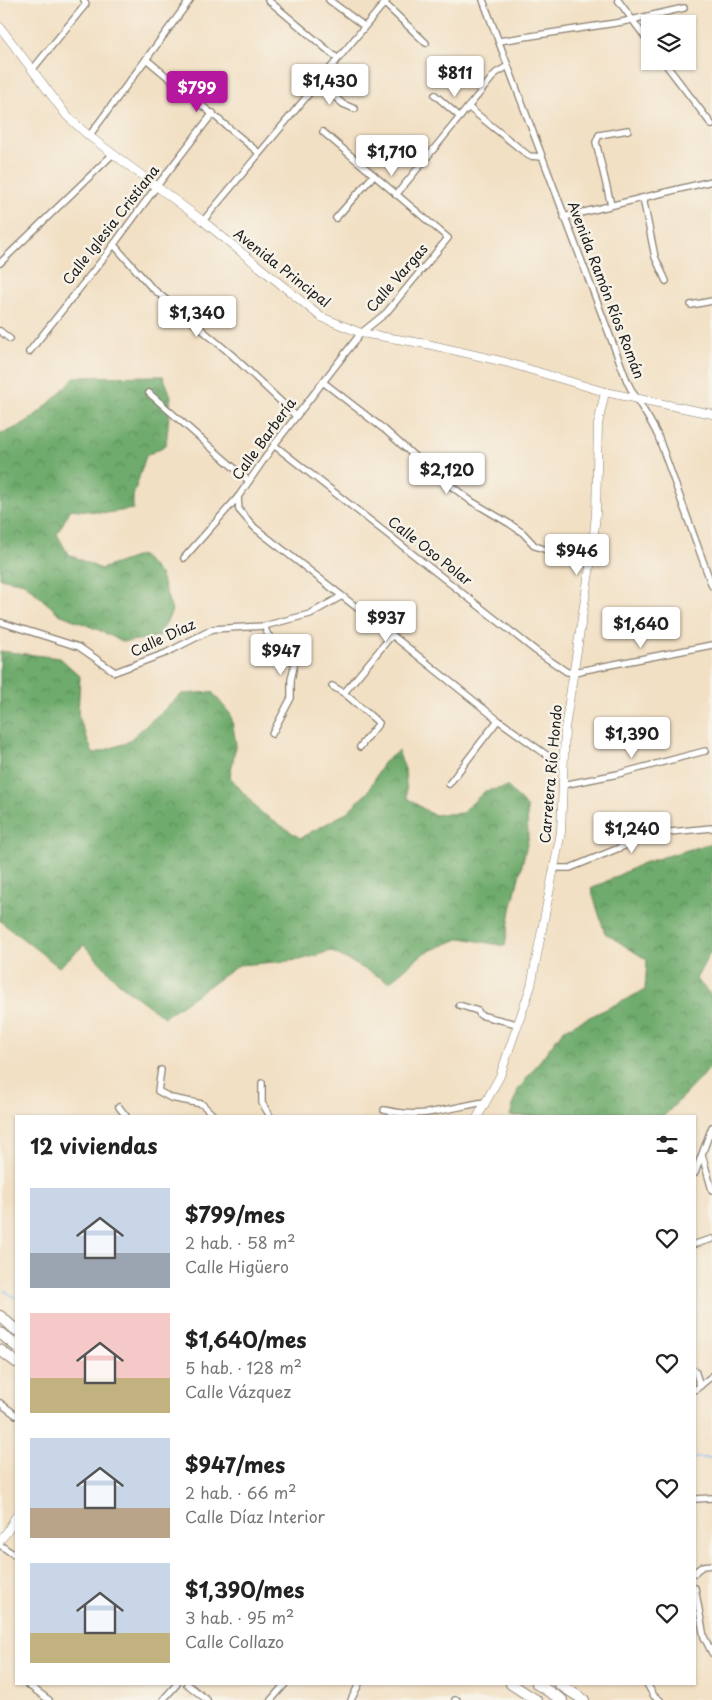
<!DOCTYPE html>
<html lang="es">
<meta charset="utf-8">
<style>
body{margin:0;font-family:"Playpen Sans",sans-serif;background:#f6f6f6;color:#222;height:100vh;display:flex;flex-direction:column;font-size:19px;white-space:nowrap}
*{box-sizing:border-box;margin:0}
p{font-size:16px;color:#767676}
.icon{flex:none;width:28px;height:28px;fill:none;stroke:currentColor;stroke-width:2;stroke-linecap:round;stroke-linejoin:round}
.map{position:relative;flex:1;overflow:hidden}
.drawer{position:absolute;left:15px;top:1115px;width:681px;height:570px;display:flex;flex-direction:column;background:#fff;border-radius:0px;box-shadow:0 1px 4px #0004}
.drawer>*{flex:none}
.controls{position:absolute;left:641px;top:15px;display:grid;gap:10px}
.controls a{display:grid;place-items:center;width:55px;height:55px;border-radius:0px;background:#fff;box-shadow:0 1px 4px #0004;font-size:25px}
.price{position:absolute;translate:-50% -42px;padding:0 11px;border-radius:5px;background:#fff;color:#222;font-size:16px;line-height:32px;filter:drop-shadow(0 1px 2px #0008)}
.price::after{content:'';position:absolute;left:50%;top:30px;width:15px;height:11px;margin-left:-8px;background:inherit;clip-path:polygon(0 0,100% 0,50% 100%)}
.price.current{background:#b5179e;color:#fff}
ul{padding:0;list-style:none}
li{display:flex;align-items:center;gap:15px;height:125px;padding:0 15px}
li span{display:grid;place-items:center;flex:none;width:140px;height:100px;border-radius:0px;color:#555}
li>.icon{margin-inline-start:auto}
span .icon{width:60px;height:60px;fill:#fffc;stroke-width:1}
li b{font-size:21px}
h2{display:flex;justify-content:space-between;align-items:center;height:60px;padding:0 15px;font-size:21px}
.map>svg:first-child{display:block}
.forest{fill:url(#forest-crowns);stroke:#456444}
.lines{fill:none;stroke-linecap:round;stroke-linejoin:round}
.stream{stroke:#7eb9f0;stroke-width:2}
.street-casing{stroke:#877e70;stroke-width:8}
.secondary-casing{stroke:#877e70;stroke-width:9}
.highway-casing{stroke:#877e70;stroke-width:12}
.street{stroke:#fff;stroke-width:5.5}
.secondary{stroke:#fff;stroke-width:8}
.highway{stroke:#fff;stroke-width:10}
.labels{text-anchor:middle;stroke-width:5;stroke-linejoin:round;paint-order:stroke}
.street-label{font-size:14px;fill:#1c1c1c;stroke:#f7f3e8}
</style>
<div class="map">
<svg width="712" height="1700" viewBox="0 0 712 1700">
<defs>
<pattern id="forest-crowns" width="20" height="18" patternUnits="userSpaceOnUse" patternTransform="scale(1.25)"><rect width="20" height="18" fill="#6eab6c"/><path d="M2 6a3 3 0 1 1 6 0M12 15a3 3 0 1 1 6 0" fill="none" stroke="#5a8a58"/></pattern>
</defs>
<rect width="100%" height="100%" fill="#f7f3e8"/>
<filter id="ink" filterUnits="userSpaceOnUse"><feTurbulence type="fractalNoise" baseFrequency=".02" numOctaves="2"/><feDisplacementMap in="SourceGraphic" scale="10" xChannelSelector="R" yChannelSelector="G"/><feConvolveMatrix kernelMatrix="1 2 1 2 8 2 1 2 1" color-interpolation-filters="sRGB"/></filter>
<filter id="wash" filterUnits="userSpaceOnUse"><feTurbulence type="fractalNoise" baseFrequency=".0096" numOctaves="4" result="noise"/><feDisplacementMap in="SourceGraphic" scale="20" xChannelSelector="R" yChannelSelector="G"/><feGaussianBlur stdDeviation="1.12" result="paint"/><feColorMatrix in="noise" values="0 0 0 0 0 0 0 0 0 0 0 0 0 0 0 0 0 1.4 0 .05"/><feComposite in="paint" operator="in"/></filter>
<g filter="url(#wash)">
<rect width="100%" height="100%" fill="#f2e0c4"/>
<g class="forest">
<path d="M163,376L171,396L166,445L146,456L133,496V509L107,513L71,509L57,534L68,554L101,569L141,555L160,574L172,611L159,637L123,642L101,631L59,614L24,583L0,578V433C27,429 57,396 75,377Z"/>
<polygon points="0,651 60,658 80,676 78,715 93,754 126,743 182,694 212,692 231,715 236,744 230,777 259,811 300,838 346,813 368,792 383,763 398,751 405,769 407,798 433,815 462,813 485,791 508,787 527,807 528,840 511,910 505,946 461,938 424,953 389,982 331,951 300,960 239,965 164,1017 122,986 84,945 59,967 0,921"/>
<polygon points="708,844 712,845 712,949 696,979 712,996 712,1066 664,1116 510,1116 518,1090 563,1030 645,990 647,960 605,933 591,889 643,863"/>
</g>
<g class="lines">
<g class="stream">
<polyline points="5,1291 16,1298"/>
<polyline points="695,1458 712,1458"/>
</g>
</g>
</g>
<g filter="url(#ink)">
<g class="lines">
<g class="street-casing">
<g id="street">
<polyline points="268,0 337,58"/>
<polyline points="329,0 364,26"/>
<path d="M483,0L627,381C636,401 649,416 658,436L712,586"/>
<polyline points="618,0 650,44"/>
<polyline points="384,3 426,43"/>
<polyline points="499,41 622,22 684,8"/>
<polyline points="146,59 259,153"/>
<polyline points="663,61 712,125"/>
<polyline points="32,70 86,4 84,0"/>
<polyline points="318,82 343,104 355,109"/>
<polyline points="435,95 460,117"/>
<polyline points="468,107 529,156 542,157"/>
<polyline points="89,136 190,0"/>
<polyline points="396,195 496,73 508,66"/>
<polyline points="643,198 655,257 666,281"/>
<polyline points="611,205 596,142 599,135 628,130"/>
<polyline points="564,217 712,181"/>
<polyline points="336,218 374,175"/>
<polyline points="203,221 387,0"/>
<polyline points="114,245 151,287 232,355 296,416"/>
<polyline points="0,263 113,154"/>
<polyline points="691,305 712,301"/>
<polyline points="0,331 10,339"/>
<polyline points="29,352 106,255 157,186 213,113"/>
<polyline points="323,382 385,430 430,470 471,501 510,524 523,533 535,546 555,553 592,553"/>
<polyline points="149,393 249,481"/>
<polyline points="274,445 536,651 567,672 574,672 712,645"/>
<polyline points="238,497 239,510 255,528 392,635 498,720 555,761 564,762"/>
<polyline points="184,558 238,497 274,445 361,333 386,313 448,238 323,132"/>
<polyline points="0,622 79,647 115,672 166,653 213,629 264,626 310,614 342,596"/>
<polyline points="264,626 268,635 295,661 291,680 291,698 272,734"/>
<polyline points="332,686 344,693 379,723 360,747"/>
<polyline points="344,693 392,635"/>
<polyline points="449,784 498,720"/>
<polyline points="563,785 618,774 705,751"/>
<polyline points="554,868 570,868 644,838 670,832 712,828"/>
<polyline points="459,1005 478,1011 480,1015 517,1024"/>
<polyline points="161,1070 158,1091 171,1098 202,1104 214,1116"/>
<polyline points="262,1083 262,1103 270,1116"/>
<polyline points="119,1107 126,1116"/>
<path d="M384,1110C398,1113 413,1115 427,1113C447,1110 466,1105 485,1102"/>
<polyline points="702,1155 712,1190"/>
<polyline points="695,1173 712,1127"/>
<polyline points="695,1244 712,1239"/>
<polyline points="695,1370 700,1386"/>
<polyline points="695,1390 712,1376"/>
<polyline points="0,1403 16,1415"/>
<polyline points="695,1499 712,1498"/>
<polyline points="0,1545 16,1556"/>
<polyline points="695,1573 696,1571 703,1566 712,1565"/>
<polyline points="695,1588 704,1637 712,1653"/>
<polyline points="27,1684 49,1700"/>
<polyline points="187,1684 207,1700"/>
<polyline points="647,1684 654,1696 660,1700"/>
<polyline points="163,1700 177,1684"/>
<polyline points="271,1700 285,1684"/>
<polyline points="351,1700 359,1684"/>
<polyline points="455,1700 457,1700"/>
</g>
</g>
<g class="secondary-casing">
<g id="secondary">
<polyline points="0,27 67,116 89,136 203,221 321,317 361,333 427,344 505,362 605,392 712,414"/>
<polyline points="478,1116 500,1076 531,986 561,832 565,728 592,553 596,514 598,424 605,392"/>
<polyline points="0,1540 7,1532 16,1516"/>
</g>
</g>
<g class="highway-casing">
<g id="highway">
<polyline points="0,1316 16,1330"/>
<polyline points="0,1333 16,1346"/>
<polyline points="0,1350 16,1362"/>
<polyline points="511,1684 536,1700"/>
<polyline points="537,1684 562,1700"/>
<polyline points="559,1684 584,1700"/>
</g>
</g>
<use href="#street" class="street"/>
<use href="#secondary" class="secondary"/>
<use href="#highway" class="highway"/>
</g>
</g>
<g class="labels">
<g class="street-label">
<text transform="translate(111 225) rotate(-52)" y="5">Calle Iglesia Cristiana</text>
<text transform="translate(282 268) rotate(38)" y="5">Avenida Principal</text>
<text transform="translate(397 278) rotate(-49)" y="5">Calle Vargas</text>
<text transform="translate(606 290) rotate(69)" y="5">Avenida Ramón Ríos Román</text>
<text transform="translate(264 439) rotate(-54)" y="5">Calle Barbería</text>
<text transform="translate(430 551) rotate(38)" y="5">Calle Oso Polar</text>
<text transform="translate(163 638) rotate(-25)" y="5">Calle Díaz</text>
<text transform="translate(551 774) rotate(-85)" y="5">Carretera Río Hondo</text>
</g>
</g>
</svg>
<div class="controls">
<a><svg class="icon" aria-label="layers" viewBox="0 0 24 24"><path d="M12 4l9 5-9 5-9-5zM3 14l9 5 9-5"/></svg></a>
</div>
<b class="price" style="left:455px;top:98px">$811</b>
<b class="price" style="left:330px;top:106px">$1,430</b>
<b class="price current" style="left:197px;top:113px">$799</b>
<b class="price" style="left:392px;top:177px">$1,710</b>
<b class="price" style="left:197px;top:338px">$1,340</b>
<b class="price" style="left:447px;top:495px">$2,120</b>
<b class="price" style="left:577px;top:576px">$946</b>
<b class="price" style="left:386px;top:643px">$937</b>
<b class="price" style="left:641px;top:649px">$1,640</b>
<b class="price" style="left:281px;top:676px">$947</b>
<b class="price" style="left:632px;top:759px">$1,390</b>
<b class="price" style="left:632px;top:854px">$1,240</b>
<section class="drawer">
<h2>12 viviendas<svg class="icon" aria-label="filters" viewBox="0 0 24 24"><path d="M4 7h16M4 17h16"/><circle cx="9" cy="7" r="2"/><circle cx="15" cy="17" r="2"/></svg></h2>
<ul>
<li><span style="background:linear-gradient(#c9d6e8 65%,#9aa5b1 0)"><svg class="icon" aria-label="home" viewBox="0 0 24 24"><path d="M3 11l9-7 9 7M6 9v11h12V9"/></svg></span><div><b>$799/mes</b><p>2 hab. · 58 m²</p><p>Calle Higüero</p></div><svg class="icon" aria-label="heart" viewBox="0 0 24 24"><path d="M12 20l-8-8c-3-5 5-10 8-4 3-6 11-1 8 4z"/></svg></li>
<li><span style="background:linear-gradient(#f6c9c9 65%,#c2b280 0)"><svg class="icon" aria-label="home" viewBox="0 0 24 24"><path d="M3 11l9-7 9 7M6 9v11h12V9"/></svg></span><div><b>$1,640/mes</b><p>5 hab. · 128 m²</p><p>Calle Vázquez</p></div><svg class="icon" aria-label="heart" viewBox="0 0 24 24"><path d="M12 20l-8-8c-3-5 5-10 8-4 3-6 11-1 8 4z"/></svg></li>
<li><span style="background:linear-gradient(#c9d6e8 70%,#b9a48a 0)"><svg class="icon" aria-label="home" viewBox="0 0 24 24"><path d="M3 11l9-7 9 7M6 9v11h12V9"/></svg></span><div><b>$947/mes</b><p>2 hab. · 66 m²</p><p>Calle Díaz Interior</p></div><svg class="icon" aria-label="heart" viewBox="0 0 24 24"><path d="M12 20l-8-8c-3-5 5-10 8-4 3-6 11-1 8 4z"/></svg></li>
<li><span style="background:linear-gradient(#c9d6e8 70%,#c2b280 0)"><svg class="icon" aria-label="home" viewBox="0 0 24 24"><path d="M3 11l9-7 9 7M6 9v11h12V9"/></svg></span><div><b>$1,390/mes</b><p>3 hab. · 95 m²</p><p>Calle Collazo</p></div><svg class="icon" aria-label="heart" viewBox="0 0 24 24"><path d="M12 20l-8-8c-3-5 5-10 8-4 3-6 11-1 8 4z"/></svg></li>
</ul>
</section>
</div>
